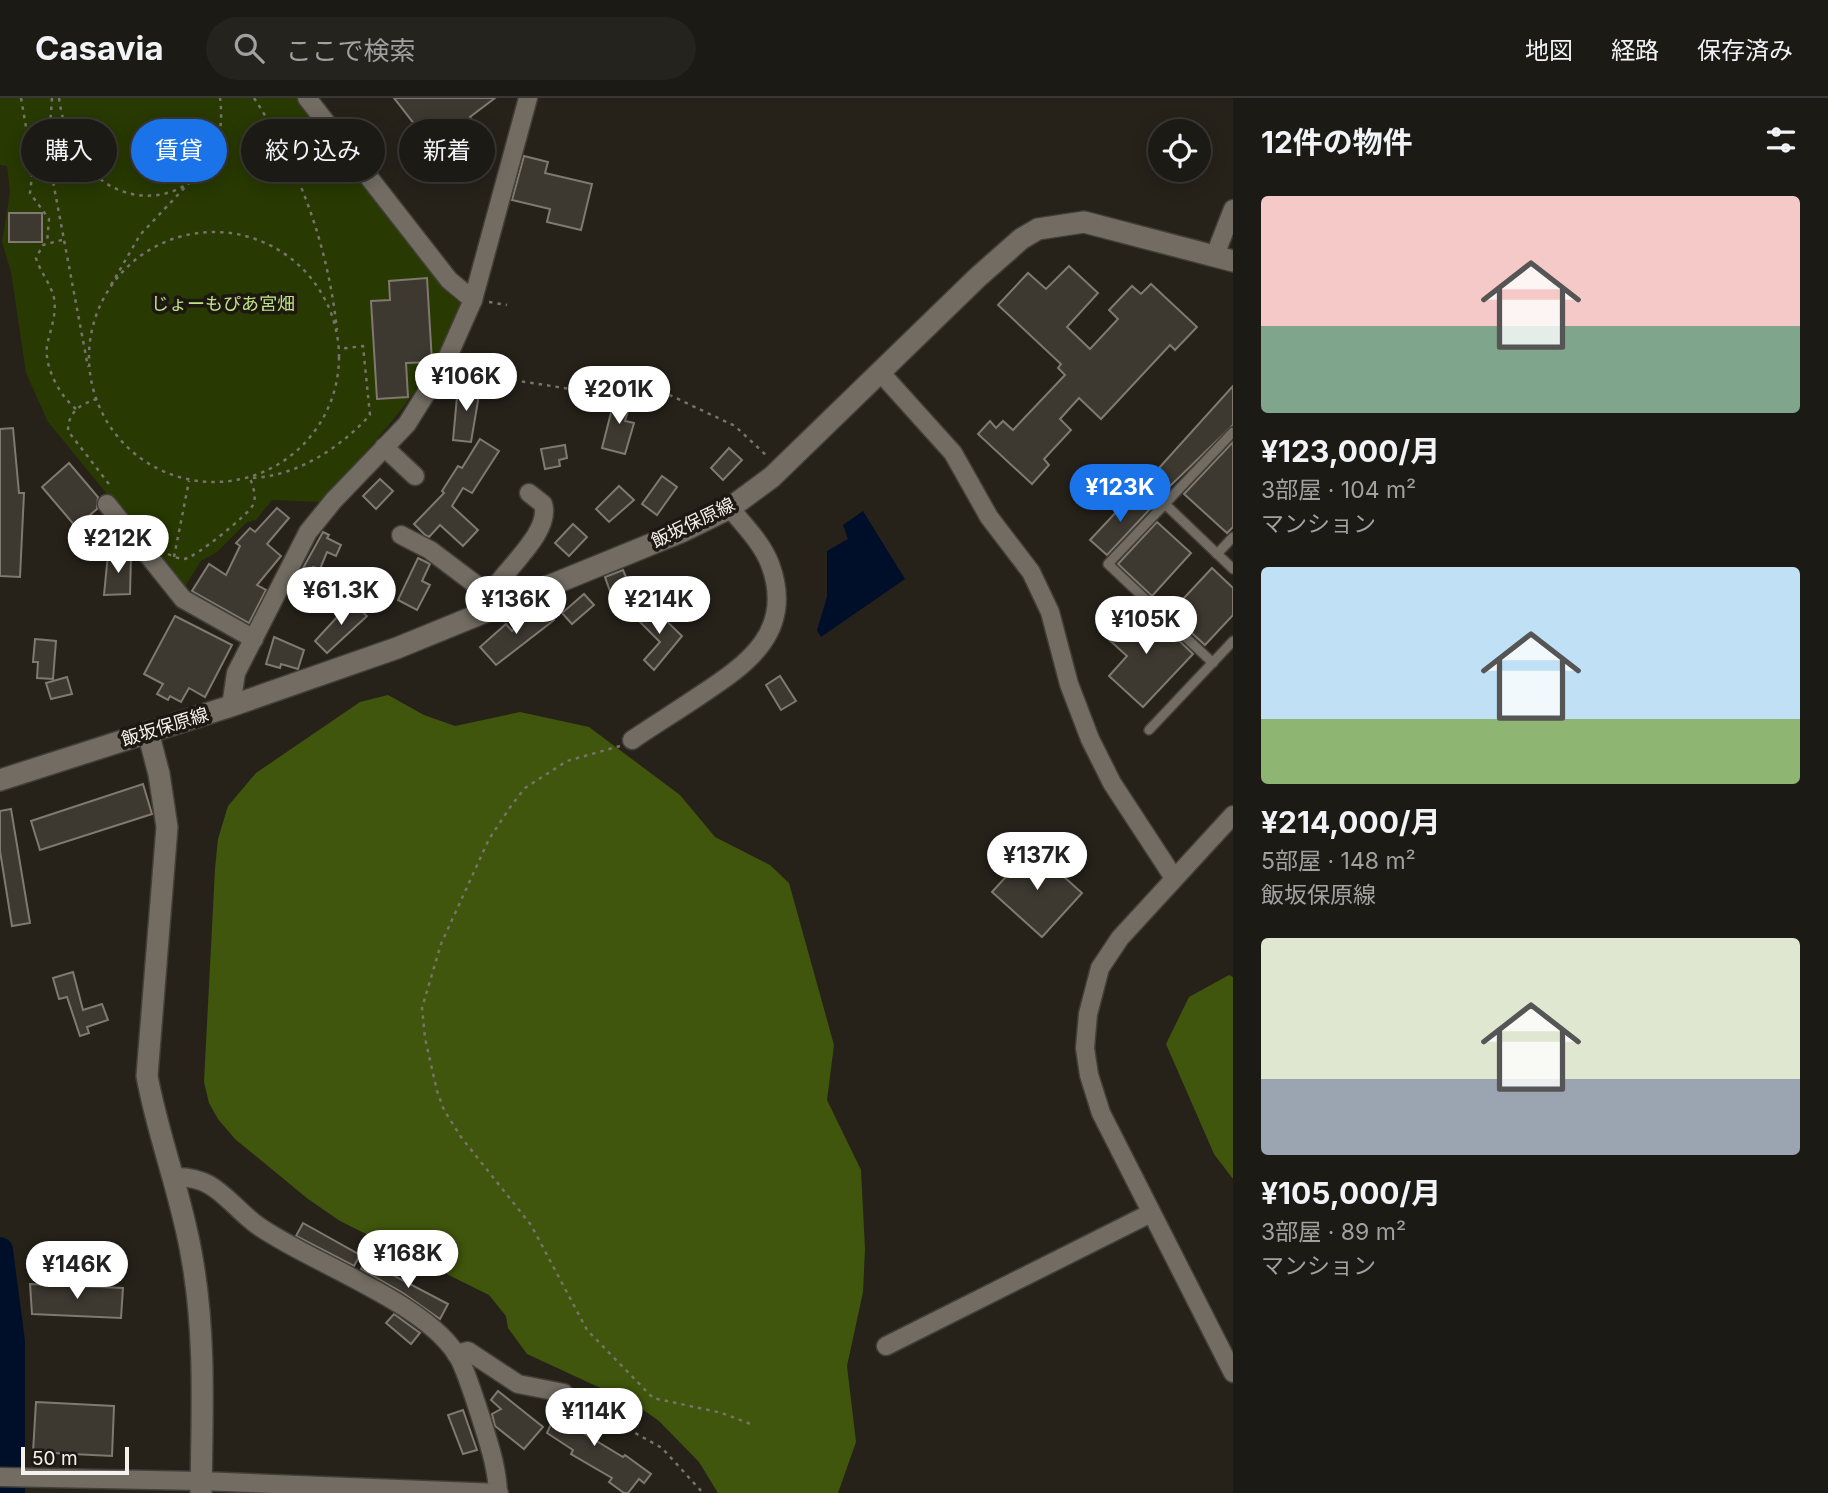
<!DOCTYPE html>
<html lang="ja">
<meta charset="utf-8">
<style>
body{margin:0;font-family:Inter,"Noto Sans JP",sans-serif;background:#25231d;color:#f1f3f6;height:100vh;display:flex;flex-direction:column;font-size:26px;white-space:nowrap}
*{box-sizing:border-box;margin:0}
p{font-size:23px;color:#a0a1a0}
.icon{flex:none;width:38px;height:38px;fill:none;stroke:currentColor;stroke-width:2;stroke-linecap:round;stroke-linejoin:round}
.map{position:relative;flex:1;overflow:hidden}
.drawer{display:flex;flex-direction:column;background:#1c1a14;width:595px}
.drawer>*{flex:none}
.top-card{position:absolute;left:21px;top:21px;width:665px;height:63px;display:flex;gap:14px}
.tools{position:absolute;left:1148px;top:21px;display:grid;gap:14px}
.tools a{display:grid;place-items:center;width:63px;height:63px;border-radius:50%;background:#1c1a14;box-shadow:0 4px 18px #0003,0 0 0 2px #3a3834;font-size:35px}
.scale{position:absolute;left:21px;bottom:18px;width:108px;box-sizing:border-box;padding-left:7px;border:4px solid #f5f2ed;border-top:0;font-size:19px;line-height:24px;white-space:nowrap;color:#f5f2ed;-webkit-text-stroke:5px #1d1811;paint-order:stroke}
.price{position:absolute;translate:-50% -60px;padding:0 16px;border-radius:24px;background:#fff;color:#222;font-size:23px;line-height:46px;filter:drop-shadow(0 2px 4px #0008)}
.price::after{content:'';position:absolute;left:50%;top:42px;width:21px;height:16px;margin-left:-10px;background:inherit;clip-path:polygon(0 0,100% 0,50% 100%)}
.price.active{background:#1a73e8;color:#fff}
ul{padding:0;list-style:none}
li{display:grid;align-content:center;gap:14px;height:371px;padding:0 28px}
li span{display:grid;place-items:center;height:217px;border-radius:7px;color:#555}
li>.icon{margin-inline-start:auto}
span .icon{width:126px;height:126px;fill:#fffc;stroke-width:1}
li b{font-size:30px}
h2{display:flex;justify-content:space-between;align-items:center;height:84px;padding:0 28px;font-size:30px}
.tag{padding:0 24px;border-radius:32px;background:#1c1a14;box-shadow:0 4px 18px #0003,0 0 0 2px #3a3834;font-size:24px;line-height:63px}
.tag.active{background:#1a73e8;color:#fff}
header{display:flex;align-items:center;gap:42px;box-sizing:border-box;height:98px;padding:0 35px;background:#1c1a14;border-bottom:2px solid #3a3834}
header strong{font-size:33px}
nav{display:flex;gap:38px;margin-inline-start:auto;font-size:24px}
.search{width:490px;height:63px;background:#25231d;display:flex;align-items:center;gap:18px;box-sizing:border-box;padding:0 24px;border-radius:38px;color:#a0a1a0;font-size:26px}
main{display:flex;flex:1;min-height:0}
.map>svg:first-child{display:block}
.green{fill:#283901}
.forest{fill:#40560c}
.water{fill:#000f29}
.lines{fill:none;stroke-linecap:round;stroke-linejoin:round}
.river{stroke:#000f29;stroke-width:26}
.building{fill:#3d3830;stroke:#7f7970;stroke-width:2}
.service-casing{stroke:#423e38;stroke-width:12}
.minor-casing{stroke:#423e38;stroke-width:21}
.tertiary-casing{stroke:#423e38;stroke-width:24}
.secondary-casing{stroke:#423e38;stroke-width:24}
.path{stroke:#76736c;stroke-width:2.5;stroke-dasharray:3.5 5;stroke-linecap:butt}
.service{stroke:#726c63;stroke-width:9}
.minor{stroke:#726c63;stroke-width:18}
.tertiary{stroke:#726c63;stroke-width:21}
.secondary{stroke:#726c63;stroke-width:21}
.labels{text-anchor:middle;stroke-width:7;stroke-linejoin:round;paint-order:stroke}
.park-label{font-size:18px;fill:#bfe383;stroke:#1d1811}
.street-label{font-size:18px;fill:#f5f2ed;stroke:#1d1811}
</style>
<header>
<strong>Casavia</strong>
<div class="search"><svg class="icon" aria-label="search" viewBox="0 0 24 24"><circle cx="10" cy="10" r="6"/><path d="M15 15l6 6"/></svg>ここで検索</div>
<nav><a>地図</a><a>経路</a><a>保存済み</a></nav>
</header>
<main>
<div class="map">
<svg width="1233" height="1395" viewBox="0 0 1233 1395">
<rect width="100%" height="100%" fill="#26221a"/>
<path class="green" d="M0,0H318L466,189C460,207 455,227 446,244C413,305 366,354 320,404L272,402L256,422L247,424L217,454L201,463L184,490L48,324L26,275L11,174L2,144L10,94L7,68L0,67Z"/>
<g class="forest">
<polygon points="388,597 424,617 455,628 520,614 589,629 680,697 715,739 770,767 789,785 834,947 827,1002 861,1072 865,1151 863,1194 847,1268 856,1344 838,1395 718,1395 699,1364 659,1323 635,1306 527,1256 508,1230 506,1218 489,1197 340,1123 308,1101 235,1041 218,1021 209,1005 204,984 215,771 218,741 228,708 256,675 360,604"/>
<polygon points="1229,877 1233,879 1233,1081 1214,1056 1166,946 1189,899"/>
</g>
<polygon class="water" points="863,413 905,481 821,539 817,532 827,499 827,453 848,441 843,427"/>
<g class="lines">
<polyline class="river" points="0,1152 12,1244 12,1395"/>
</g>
<g class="building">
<polygon points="394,0 495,0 470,19 485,38 447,68"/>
<polygon points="524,58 548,64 545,75 592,86 581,132 547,124 550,111 512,102"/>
<rect x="9" y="115" width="33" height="29"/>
<polygon points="1069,168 1098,195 1067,229 1090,251 1118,221 1109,212 1132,188 1141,196 1151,186 1197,229 1175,252 1170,247 1101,321 1079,300 1060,321 1071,332 1044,361 1049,367 1032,386 978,336 990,323 996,330 1003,323 1013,332 1065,277 1058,270 1061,266 998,207 1028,175 1046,191"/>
<polygon points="427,180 432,264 406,265 408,299 377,301 371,203 390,202 389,183"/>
<polygon points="458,288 480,291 471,344 453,342"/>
<polygon points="1233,288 1233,327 1165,393 1150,380"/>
<polygon points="616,295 632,300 625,323 634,325 625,356 602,350"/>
<polygon points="13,330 19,395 24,395 20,479 0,478 0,331"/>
<polygon points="480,341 499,353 472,395 463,390 452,408 478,432 463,448 440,427 429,439 425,437 414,426 444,395 442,393 458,368 462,370"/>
<polygon points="1233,344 1233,429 1227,435 1184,396"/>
<polygon points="565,347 567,360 559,362 560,368 545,371 541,351"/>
<polygon points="729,350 742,362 723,382 711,370"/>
<polygon points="69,365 98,399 97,411 76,429 42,389"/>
<polygon points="662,378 677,389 657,417 642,406"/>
<polygon points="380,381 393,393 376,411 363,398"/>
<polygon points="619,388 634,402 609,424 596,411"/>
<polygon points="1133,396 1150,411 1107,457 1090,442"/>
<polygon points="277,410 289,420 267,446 281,458 257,487 266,492 249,525 192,493 209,466 226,477 240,448 236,445 250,430 255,434"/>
<polygon points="1157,424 1191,455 1152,498 1118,466"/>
<polygon points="573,426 587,439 569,458 555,445"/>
<polygon points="323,434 329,437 327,440 341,447 336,458 327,454 320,471 313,469 310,476 302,472"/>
<polygon points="108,456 131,457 130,496 104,497"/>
<polygon points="418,460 430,466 422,483 430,487 417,512 398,502"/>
<polygon points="1212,470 1233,490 1233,517 1205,547 1170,515"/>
<polygon points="623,472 630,489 611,496 605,479"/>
<polygon points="584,496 594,507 572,526 562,515"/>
<polygon points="351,504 367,518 327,555 315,543"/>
<polygon points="541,507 554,522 496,567 480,549 506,526 512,533"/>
<polygon points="651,508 682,538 654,572 644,562 660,544 638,522"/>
<polygon points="1136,509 1157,529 1161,525 1193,556 1143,609 1109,578 1127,558 1107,540"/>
<polygon points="175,518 232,547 205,599 189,590 181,604 170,598 168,602 157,596 163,586 144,576"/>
<polygon points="274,539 304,552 298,571 281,566 280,570 266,566"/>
<polygon points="35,541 56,543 53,581 37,580 38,564 33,564"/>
<polygon points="780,578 796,603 781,612 766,587"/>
<polygon points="67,579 72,596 51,601 46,585"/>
<polygon points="143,686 152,716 40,752 31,723"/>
<polygon points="11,711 30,825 12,828 0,753 0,713"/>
<polygon points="1032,750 1082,795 1042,839 992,794"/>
<polygon points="73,874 83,912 102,906 108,922 87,929 89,935 80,938 67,899 59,901 53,880"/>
<polygon points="303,1125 360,1157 354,1168 296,1138"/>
<polygon points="366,1163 448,1206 440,1221 403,1195 361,1171"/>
<polygon points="30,1186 123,1190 121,1220 32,1216"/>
<polygon points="394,1216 420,1235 411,1246 386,1225"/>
<polygon points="498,1293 543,1329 524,1351 495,1328 492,1316 501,1311 491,1302"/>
<polygon points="36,1304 114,1308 112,1358 33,1354"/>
<polygon points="570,1304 593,1315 580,1333 623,1359 625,1357 651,1376 644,1385 639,1381 628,1395 624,1395 609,1384 612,1380 571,1356 573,1352 547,1335 560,1306"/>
<polygon points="463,1312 477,1352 463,1356 448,1317"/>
</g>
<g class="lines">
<g class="service-casing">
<g id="service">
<polyline points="1144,386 1233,471"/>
<polyline points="1217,456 1233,439"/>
<polyline points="1213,565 1108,466 1233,334"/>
<polyline points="1149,632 1233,543"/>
</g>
</g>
<g class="minor-casing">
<g id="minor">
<polyline points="307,0 449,182 473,202"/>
<polyline points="1215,157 1233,111"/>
<polyline points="880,274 953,355 989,419 1031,474 1050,514 1069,586 1090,641 1112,685 1174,780"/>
<polyline points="384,349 415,378"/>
<polyline points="107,406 183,501 254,541"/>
<polyline points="401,437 430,452 491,498"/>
<path d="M491,512V495C504,472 552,434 543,406L529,395"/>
<polyline points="231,608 236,575 308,434 334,402 407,326 445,265 473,202 528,0"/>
<path d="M632,642C654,627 677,613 699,598C748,566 795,533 770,466C762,445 744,427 730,410"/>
<polyline points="1233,717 1120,840 1100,870 1088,916 1085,950 1089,977 1101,1015 1233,1275"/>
<path d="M172,1079C216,1077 226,1104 257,1127C310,1165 430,1205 460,1262C468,1279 474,1299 480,1317C488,1343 497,1368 498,1395"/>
<polyline points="886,1248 1151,1115"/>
<polyline points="456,1256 468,1253 518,1286 564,1295"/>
<polyline points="0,1379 201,1383 499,1395"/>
</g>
</g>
<g class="tertiary-casing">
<path id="tertiary" d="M148,634L159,676L167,729L147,978C158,1039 182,1098 192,1160C206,1238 202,1316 201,1395"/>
</g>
<g class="secondary-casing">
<polyline id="secondary" points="0,682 231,608 397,550 681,434 730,410 772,379 978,179 1021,141 1038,131 1084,124 1233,163"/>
</g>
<g class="path">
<polyline points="21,0 33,69 30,95 49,121 47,145"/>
<polyline points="52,0 48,57 88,269"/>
<path d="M59,0C78,141 236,119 220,0"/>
<path d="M254,0C300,70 328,148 337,232"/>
<circle cx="214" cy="259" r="125"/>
<path d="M62,142L43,147L36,160C40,174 51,186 54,200C57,217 50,232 47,248C44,269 60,298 76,311"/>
<polyline points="111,187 140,137 189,85"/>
<polyline points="489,204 507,207"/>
<polyline points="454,282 505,281 591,294 621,284 640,283 735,328 768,359"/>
<path d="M97,301C80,306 68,314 68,333L112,390"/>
<path d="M168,456C172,458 179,461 184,461C195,460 248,417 253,407C257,398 253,389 250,380C296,379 340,350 370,317L363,248L339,251"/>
<polyline points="174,459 189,383"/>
<polyline points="620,648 567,663 525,690 511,708 489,741 441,846 422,910 425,940 437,993 444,1012 461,1039 531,1127 587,1232 653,1300 722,1315 753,1327"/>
<polyline points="576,1302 662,1350 703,1395"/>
</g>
<use href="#service" class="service"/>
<use href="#minor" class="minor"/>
<use href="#tertiary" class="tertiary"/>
<use href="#secondary" class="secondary"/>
</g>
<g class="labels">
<g class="park-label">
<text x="223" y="212">じょーもぴあ宮畑</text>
</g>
<g class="street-label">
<text transform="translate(693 425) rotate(-26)" y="6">飯坂保原線</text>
<text transform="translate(165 629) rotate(-17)" y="6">飯坂保原線</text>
</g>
</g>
</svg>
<div class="tools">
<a><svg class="icon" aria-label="locate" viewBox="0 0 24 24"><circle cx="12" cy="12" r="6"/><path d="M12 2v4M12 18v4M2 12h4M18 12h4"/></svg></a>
</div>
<div class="scale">50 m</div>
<b class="price" style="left:466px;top:315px">¥106K</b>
<b class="price" style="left:619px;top:328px">¥201K</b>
<b class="price active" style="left:1120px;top:426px">¥123K</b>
<b class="price" style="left:118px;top:477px">¥212K</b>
<b class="price" style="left:341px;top:529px">¥61.3K</b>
<b class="price" style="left:516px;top:538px">¥136K</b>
<b class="price" style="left:659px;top:538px">¥214K</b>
<b class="price" style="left:1146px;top:558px">¥105K</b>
<b class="price" style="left:1037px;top:794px">¥137K</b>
<b class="price" style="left:408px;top:1192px">¥168K</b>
<b class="price" style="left:77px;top:1203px">¥146K</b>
<b class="price" style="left:594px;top:1350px">¥114K</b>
<div class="top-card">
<a class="tag">購入</a>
<a class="tag active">賃貸</a>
<a class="tag">絞り込み</a>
<a class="tag">新着</a>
</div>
</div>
<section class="drawer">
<h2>12件の物件<svg class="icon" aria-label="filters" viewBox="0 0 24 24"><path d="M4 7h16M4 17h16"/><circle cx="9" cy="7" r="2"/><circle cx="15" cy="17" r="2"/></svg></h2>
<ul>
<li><span style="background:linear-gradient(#f6c9c9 60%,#7fa58c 0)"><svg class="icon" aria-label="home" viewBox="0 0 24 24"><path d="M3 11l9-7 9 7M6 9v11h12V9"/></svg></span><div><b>¥123,000/月</b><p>3部屋 · 104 m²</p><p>マンション</p></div></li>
<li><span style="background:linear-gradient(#bfe0f5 70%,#8fb573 0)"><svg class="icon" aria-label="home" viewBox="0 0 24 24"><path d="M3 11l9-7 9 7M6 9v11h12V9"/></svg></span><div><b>¥214,000/月</b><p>5部屋 · 148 m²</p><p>飯坂保原線</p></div></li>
<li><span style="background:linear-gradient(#dfe7d0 65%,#9aa5b1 0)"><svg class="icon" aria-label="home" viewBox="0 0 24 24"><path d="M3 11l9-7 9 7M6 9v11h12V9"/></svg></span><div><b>¥105,000/月</b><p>3部屋 · 89 m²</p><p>マンション</p></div></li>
</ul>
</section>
</main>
